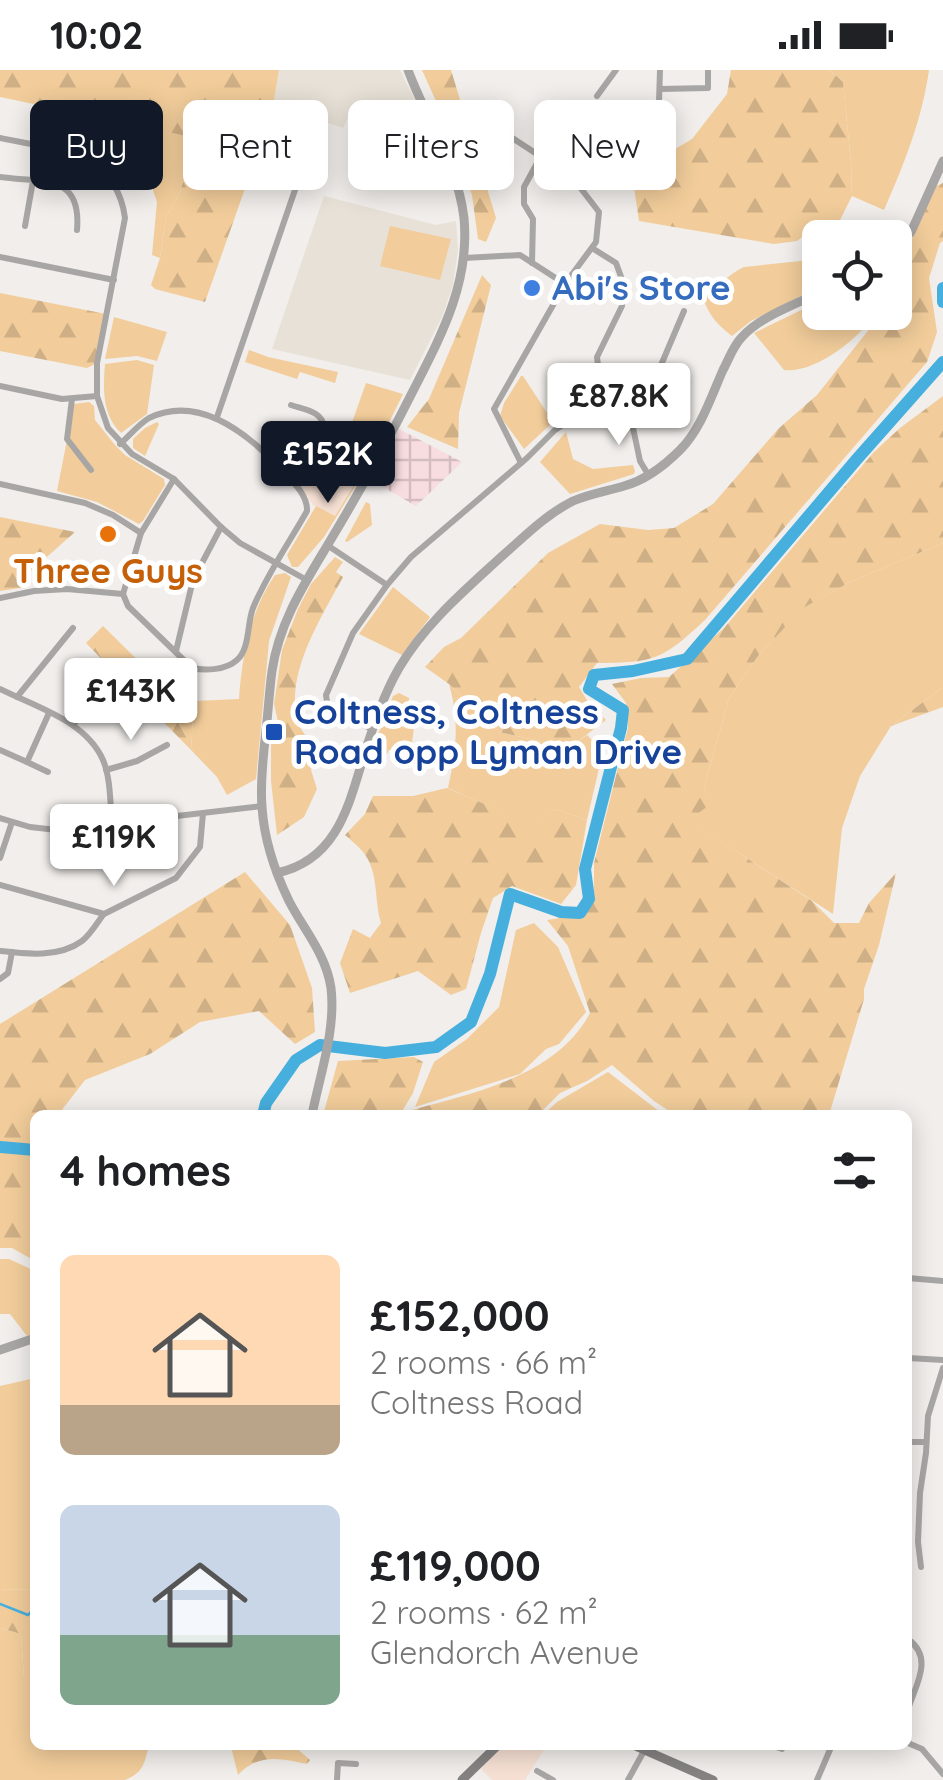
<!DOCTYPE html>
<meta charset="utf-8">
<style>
body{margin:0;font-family:Quicksand,sans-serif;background:#f2f2f2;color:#202124;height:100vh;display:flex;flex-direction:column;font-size:38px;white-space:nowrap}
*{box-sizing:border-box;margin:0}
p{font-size:32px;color:#757577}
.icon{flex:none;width:55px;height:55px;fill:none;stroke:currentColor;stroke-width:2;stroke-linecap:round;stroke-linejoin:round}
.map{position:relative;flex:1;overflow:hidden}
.sheet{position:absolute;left:30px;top:1040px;width:882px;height:640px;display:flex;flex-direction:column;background:#fff;border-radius:15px;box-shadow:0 5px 25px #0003}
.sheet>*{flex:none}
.guide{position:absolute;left:30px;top:30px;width:885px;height:90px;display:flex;gap:20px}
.controls{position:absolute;left:802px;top:150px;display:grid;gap:20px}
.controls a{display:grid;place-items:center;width:110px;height:110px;border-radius:15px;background:#fff;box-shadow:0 5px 25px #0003;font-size:50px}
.price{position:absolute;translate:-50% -85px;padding:0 22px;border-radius:10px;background:#fff;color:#222;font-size:32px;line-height:65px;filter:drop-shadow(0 2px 5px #0008)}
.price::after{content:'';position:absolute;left:50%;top:60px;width:30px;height:22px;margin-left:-15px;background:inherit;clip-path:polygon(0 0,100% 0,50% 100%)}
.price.active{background:#111827;color:#fff}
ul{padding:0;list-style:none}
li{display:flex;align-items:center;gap:30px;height:250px;padding:0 30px}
li span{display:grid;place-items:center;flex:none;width:280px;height:200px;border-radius:15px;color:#555}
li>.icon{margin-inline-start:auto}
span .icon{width:120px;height:120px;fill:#fffc;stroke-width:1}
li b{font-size:42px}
h2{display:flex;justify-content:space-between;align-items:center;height:120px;padding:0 30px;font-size:42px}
.chip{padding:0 35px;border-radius:15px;background:#fff;box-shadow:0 5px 25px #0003;font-size:35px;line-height:90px}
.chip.active{background:#111827;color:#fff}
.status{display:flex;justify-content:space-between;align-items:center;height:70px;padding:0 50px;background:#fff;direction:ltr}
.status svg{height:28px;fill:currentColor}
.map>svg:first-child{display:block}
.commercial{fill:#f6e0d3}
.industrial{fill:url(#industrial-grid)}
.built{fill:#e8e1d7}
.green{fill:#f2cd9b}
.forest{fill:url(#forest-firs)}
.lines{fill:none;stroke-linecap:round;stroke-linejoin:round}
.stream{stroke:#46afdd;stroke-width:2.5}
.river{stroke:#46afdd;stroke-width:12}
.minor{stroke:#a8a6a5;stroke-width:6}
.tertiary{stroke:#a8a6a5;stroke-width:9}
.secondary{stroke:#858282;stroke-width:9}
.shop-dot{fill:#3f7fe0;stroke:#fff;stroke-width:4}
.food-dot{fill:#e8710a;stroke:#fff;stroke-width:4}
.transit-dot{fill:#1a4fb4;stroke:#fff;stroke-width:4}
.labels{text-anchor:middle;stroke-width:10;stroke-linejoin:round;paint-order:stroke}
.shop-label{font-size:35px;font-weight:bold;fill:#366cbe;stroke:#fff;text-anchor:start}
.food-label{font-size:35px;font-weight:bold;fill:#c56008;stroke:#fff}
.transit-label{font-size:35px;font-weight:bold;fill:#164399;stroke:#fff;text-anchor:start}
</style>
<div class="status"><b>10:02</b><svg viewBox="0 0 49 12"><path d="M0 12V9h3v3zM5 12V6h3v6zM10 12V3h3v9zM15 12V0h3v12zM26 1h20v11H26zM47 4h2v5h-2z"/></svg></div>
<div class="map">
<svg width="943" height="1710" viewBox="0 0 943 1710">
<defs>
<pattern id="industrial-grid" width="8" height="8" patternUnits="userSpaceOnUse" patternTransform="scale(2.5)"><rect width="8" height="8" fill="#f8dde0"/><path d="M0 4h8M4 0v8" fill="none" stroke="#d4bdc0"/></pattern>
<pattern id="forest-firs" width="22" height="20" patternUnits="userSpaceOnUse" patternTransform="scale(2.5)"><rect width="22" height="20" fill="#f2cd9b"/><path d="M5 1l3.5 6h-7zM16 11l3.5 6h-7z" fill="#cfaf85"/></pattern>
</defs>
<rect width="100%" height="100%" fill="#f1eeeb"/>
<g class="commercial">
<polygon points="321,369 341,376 366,394 335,446 313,435 297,411"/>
<polygon points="504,1675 547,1675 525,1710 492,1710 482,1700 483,1694"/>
</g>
<polygon class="industrial" points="399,359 462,392 416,436 374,412"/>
<g class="built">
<polygon points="279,0 400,0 417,34 409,42 355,33 343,58 273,35"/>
<polygon points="324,126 436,155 456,151 458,180 453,215 442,247 410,310 272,279"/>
</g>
<g class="green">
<path d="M830,0H929C922,50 904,94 884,140L852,126L851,93L843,12Z"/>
<polygon points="118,51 196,68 180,122 166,147 160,188 152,185 157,132 144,94 111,87"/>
<polygon points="390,156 451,169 440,210 380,196"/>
<path d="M820,189V216L751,251L732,266C718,255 709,246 703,228C717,218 728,204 744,197Z"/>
<path d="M820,231V242H874L875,244C859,269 814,304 784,300L754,263Z"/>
<polygon points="114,247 167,262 157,291 137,286 105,289"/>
<polygon points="249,280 268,287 338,302 335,313 300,302 297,309 245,292"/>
<path d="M137,290L154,295L147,344L121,363C102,345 103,319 105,294Z"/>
<polygon points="521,306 523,306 553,352 524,379 500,346 504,333"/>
<polygon points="366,313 403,324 369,393 344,375"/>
<polygon points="89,332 94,336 95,350 115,375 125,385 164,409 165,415 143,451 139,454 97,432 57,421 74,334"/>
<polygon points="157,352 159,354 145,386 133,378 133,369 145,358"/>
<polygon points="566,362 573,389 593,399 633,395 635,401 634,404 570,424 540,392"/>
<polygon points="351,408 355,409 356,415 324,467 298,497 292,497 287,485 316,436 335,446 354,415 349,411"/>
<polygon points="366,432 370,434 372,455 347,472 345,471"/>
<polygon points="943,473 943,617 891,656 860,706 842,758 833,844 688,750 707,736 704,718 729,628 758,586 802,538 850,512"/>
<path d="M285,503L291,507L269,571L256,709L227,725L217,707L191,680L194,631L239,629C242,586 250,541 275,505Z"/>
<polygon points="393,517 430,547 402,585 359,564"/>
<path d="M449,614L499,662L569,678L587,665L603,681L587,750L555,739L533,756L448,718C456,680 460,653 449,614Z"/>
<polygon points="399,623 409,628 409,634 416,641 412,673 407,680 401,682 389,680 387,684 376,681 374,675 393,626"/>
<polygon points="99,763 105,774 80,785 70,766"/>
<polygon points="534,853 558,877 586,942 559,974 546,979 520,1004 415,1037 434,992 467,969 499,937 516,860"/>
<polygon points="608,1002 664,1045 543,1045 557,1032"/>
<polygon points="0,1189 9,1189 35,1201 35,1263 27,1266 10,1244 0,1244"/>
<polygon points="35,1308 35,1520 0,1519 0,1316"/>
<path d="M0,1558L21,1564L24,1608H35V1675H149C144,1694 144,1702 125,1710H0Z"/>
</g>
<g class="forest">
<polygon points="0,0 279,0 272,42 205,232 155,219 151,215 160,188 166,147 180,122 196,68 0,27"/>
<polygon points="422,0 451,0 496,148 486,172 478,169 472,125 444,49"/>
<polygon points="731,0 830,0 843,12 851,93 852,126 840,150 810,161 797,171 774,174 639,151 629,84 650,94 692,69 727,24"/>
<path d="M943,113V171L940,173L929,208L937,262L927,292L705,550C663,589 655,593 597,593L579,617L588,632L606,650L569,678L499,662L449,614L425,597L444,577L461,568L548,483L600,454L648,460L674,458L713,434L778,359L817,325L882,243L895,242V209L934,117Z"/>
<polygon points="482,205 491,215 459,343 458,379 407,357 429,329"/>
<polygon points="0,223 106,244 97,293 87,298 0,281"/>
<path d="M943,326V473L850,512L803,538L758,586L729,628L704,718L708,736L689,750L812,831L834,853H859L869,833L896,803L879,875L864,919V929L829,1045H675L654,1031L612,995L587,1011L560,1023L538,1045H323L338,991L414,987L423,992L413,1023L401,1043C467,1024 555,1009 590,943L568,876L547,850L584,844L594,832V793L628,658L626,633L612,614L641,608L669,607L724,558L874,382L900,358Z"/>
<polygon points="0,447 75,462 31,501 26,517 0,521"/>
<path d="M335,487L343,492L336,502L343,507C321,548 284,605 298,652C301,662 310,670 315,678L311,700L317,719L304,747L277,765L271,711V675L275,669L278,652L274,634L282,580L298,539L311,514Z"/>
<polygon points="103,556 173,625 194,631 191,680 86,573"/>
<polygon points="943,617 943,637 891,656"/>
<path d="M447,718L533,755L555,739L587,750L576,815L561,834L512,816L493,828L481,863L466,919L451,925L418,901L350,923L340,893L353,859L370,868L381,853C374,830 379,801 363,782C358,776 351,770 345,765L365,744L373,726H413Z"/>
<polygon points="245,802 290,855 312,918 315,962 295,974 259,941 200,952 150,984 85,1010 58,1045 35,1045 35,1191 12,1178 0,1178 0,954"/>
<polygon points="0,1519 35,1520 35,1608 24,1608 21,1564 0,1558"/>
<path d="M236,1675H293L310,1690L307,1694C280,1688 258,1683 238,1705L232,1681Z"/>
</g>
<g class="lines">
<g class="stream">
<polyline points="249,1045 263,1044"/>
<polyline points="0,1534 28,1545 35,1538"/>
</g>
<g class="river">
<polyline points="943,218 943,232"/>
<polyline points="263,1045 266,1033 296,990 320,975 385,983 436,977 471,952 490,904 510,824 561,842 580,843 589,829 585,799 621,658 623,640 589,619 594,605 633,601 687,589 857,389 943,292"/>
<polyline points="0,1077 35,1080"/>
</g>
<g class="minor">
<polyline points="660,19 708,18 708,0"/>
<polyline points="597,26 616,0"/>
<polyline points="497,58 572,107 599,142 596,172 565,214 494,339 521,393"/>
<polyline points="643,60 659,32 660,0"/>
<path d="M0,68C54,80 116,80 125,148L97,293V326L108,358L132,384L174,409L221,457L240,473L305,509"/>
<path d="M0,107C42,113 82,103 77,160"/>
<polyline points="25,156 33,111"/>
<polyline points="592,178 616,193 624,215 622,236 597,287 603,337"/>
<polyline points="0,187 114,210"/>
<polyline points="464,188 520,185 565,214"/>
<polyline points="532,193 533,149 524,134 524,117 541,86"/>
<polyline points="0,316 62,329 97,326"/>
<polyline points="72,329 67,369 91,400"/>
<polyline points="628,334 640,391 649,406"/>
<polyline points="217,347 296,117"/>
<path d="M120,374C129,366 139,354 149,348C199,324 247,363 279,397C290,409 308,424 307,441C289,473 267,504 253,538C247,553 250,579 237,590C226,600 206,601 192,598L128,536L123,524L141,463L174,409"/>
<path d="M287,406L298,399L324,357C322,341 305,340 291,335"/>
<polyline points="0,414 85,433 113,445 141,463"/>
<polyline points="327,475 387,515"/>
<polyline points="0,528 34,521 67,519 123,524"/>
<polyline points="176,581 193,510 221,457"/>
<path d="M0,619C36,637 86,651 103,690C111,709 110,734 112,754"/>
<polyline points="17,627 73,558"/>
<polyline points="73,654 110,620"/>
<polyline points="373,659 333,644 328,639 326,625 353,563 387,515 411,487 527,388 555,360 586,340 634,333 650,321 684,241"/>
<polyline points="0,680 27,692 49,643"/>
<polyline points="27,692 48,702"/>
<polyline points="106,700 137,691 167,675"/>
<polyline points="0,748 30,757 57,760 262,736"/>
<polyline points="0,788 12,752"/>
<polyline points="0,815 104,844 176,808 200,777 203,743"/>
<path d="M0,881C26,884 59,888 82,871C90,865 97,853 103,845"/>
<polyline points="0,909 8,903 12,882"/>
<polyline points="908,1208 943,1211"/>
<polyline points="908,1288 943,1290"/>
<polyline points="908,1372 926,1372"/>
<polyline points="921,1497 918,1472 920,1423 926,1383 928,1346 943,1298"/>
<path d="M908,1569C934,1588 916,1614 908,1639"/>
<polyline points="908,1673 922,1679 943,1704"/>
<polyline points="770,1675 782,1679"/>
<polyline points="537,1701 553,1710"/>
<polyline points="337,1710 338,1693 356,1694"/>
<polyline points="628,1710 644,1681"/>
<polyline points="817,1710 832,1675"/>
</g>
<g class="tertiary">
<polyline points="895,180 911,162 943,91"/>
<path d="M277,803C338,790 349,734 365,682C374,654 384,624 399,598C425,554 464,521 501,487C524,467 545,445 573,431C589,424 607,421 624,416C646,410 664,396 680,380C701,359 711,327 723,300C729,289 733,276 742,267C761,246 795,235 820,222"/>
<path d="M312,1045C320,1004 336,960 331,918C326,884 304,860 289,831C275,802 264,768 262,737C260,714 263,691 265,669C268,646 269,623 272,601C279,552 305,513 330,471C360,421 388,371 414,319C442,264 470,212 464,148C458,95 426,49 408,0"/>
<polyline points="0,1280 35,1268"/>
</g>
<g class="secondary">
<polyline points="633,1675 713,1710"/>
<polyline points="462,1710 498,1675"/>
</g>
</g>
<circle class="shop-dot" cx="532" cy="218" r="10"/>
<circle class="food-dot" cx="108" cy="464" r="10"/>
<rect class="transit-dot" x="264" y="652" width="20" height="20" rx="5"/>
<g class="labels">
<g class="shop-label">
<text x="552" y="230">Abi's Store</text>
</g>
<g class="food-label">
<text x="108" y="513">Three Guys</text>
</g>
<g class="transit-label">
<text x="294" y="654">Coltness, Coltness<tspan x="294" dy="40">Road opp Lyman Drive</tspan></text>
</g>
</g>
</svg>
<div class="controls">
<a><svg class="icon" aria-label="locate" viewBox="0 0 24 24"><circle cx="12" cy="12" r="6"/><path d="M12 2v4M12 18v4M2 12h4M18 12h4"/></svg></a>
</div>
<b class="price" style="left:619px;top:378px">£87.8K</b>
<b class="price active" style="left:328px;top:436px">£152K</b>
<b class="price" style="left:131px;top:673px">£143K</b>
<b class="price" style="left:114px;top:819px">£119K</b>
<div class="guide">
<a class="chip active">Buy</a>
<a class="chip">Rent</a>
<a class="chip">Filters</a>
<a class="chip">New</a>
</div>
<section class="sheet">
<h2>4 homes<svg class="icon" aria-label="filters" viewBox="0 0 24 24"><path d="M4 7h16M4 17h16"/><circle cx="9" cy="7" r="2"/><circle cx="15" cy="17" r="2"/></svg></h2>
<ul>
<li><span style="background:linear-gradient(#ffd9b3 75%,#b9a48a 0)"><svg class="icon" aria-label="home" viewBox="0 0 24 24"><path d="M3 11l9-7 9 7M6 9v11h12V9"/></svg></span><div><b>£152,000</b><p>2 rooms · 66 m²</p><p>Coltness Road</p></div></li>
<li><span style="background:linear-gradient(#c9d6e8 65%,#7fa58c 0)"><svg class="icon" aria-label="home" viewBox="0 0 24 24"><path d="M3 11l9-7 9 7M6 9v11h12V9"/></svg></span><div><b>£119,000</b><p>2 rooms · 62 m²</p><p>Glendorch Avenue</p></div></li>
</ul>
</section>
</div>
